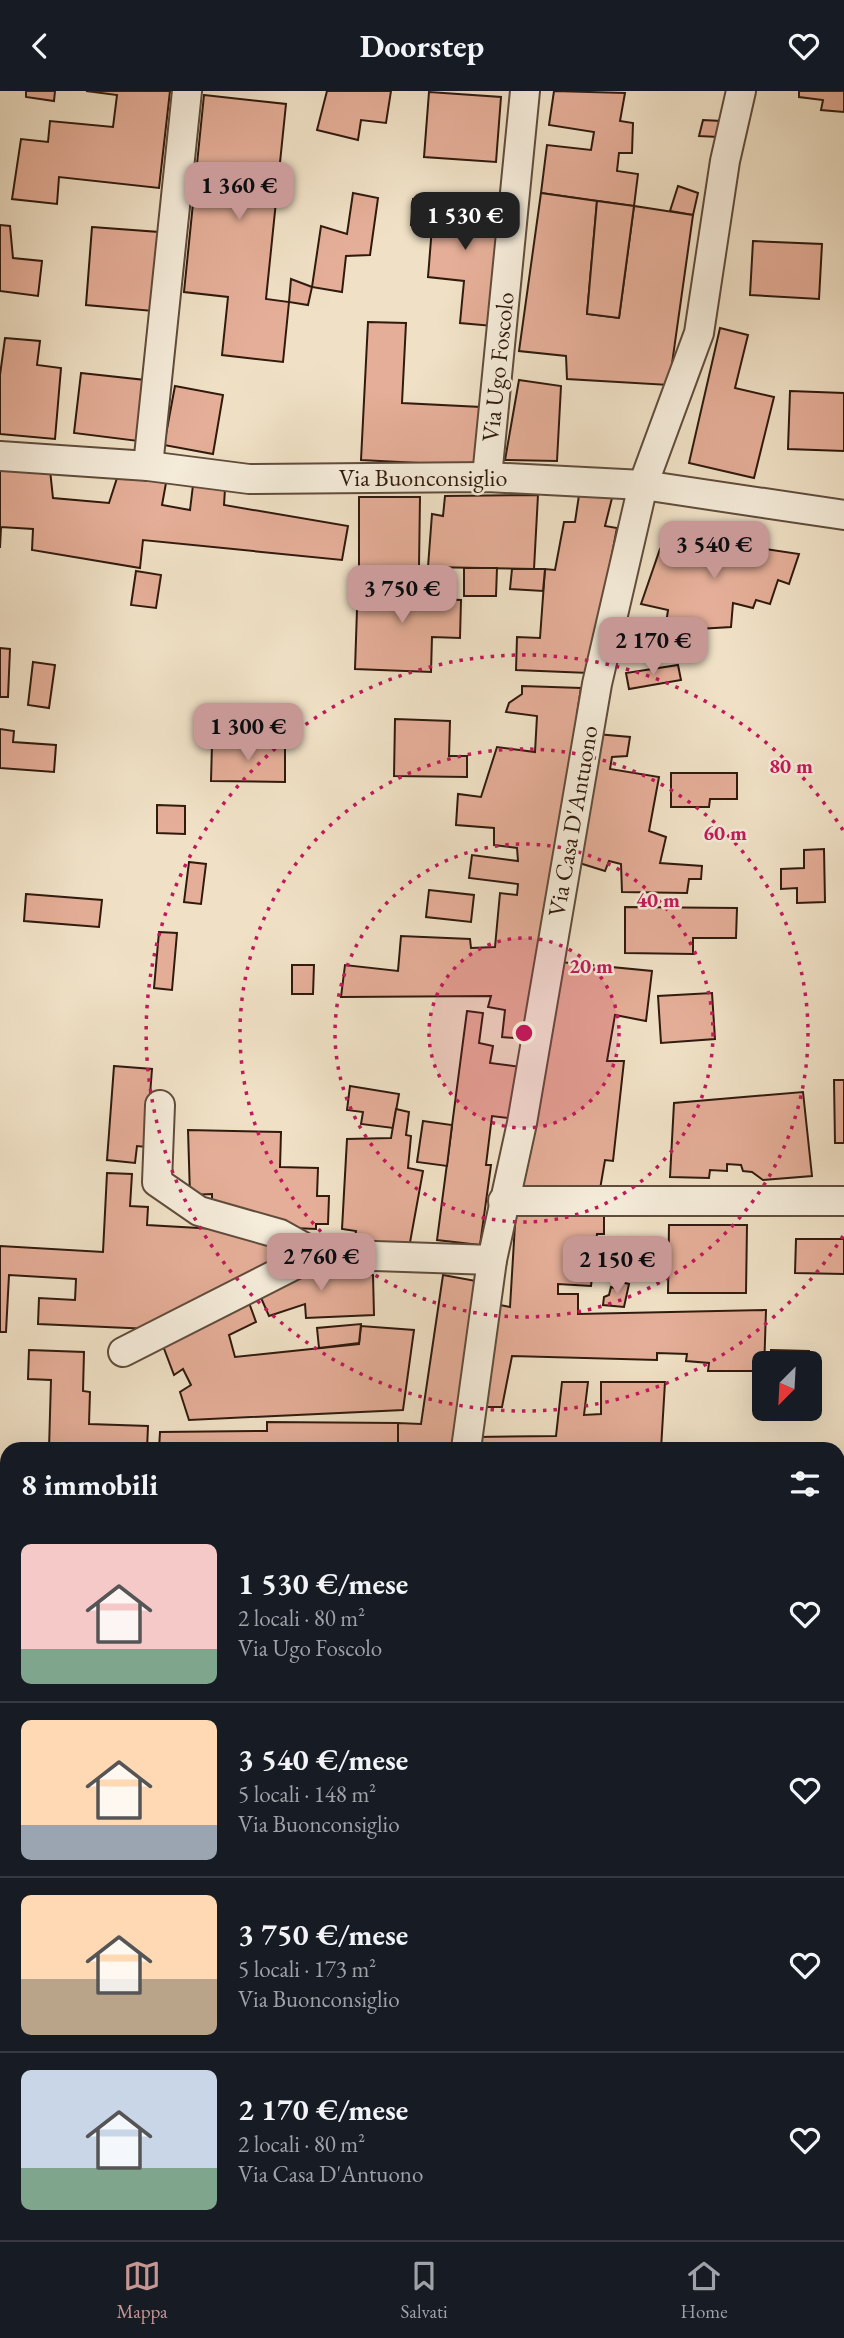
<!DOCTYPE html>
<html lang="it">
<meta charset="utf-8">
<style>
body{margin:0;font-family:"EB Garamond",serif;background:#20242c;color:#f1f3f6;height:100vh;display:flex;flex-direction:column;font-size:26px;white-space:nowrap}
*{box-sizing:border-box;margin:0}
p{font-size:23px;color:#9ea1a6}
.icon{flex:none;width:38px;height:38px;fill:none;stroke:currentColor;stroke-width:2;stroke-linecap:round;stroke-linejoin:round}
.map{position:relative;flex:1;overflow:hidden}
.panel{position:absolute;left:0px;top:1351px;width:845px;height:798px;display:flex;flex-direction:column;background:#171b24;border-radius:21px 21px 0 0;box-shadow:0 7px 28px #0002}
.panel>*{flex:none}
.needle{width:46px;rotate:204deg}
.tools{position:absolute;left:752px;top:1260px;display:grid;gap:14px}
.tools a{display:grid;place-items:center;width:70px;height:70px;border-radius:10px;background:#171b24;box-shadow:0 7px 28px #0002;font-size:35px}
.price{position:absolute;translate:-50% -60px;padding:0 16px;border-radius:14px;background:#c59692;color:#111;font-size:23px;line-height:46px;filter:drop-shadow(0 2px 4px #0008)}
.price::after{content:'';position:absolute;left:50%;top:42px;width:21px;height:16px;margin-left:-10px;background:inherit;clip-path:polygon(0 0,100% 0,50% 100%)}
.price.current{background:#222;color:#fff}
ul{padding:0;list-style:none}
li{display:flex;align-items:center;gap:21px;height:175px;padding:0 21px}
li+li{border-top:2px solid #363941}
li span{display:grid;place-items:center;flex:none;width:196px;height:140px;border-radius:10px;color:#555}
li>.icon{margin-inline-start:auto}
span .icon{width:84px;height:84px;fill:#fffc;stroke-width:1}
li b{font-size:30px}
h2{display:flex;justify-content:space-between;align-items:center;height:84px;padding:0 21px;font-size:30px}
header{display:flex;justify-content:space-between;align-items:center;height:91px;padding:0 21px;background:#171b24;font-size:32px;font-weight:700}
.menu{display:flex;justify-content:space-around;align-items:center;height:98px;border-top:2px solid #363941;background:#171b24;font-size:19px;color:#9ea1a6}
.menu a{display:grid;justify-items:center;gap:4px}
.menu .current{color:#c59692}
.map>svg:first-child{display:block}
.building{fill:#e5ae98;stroke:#301a0e;stroke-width:2}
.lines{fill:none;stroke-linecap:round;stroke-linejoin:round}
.minor-casing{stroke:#604c3c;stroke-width:32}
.minor{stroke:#f5ecda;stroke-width:28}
.ring{fill:none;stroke:#c2185b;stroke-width:3.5;stroke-dasharray:3.5 7}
.labels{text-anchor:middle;stroke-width:5;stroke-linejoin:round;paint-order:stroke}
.street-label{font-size:24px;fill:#301a0e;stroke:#f5ecda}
.centre{fill:#c2185b;stroke:#f5ecda;stroke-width:3.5}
.ring-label{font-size:21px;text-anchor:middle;font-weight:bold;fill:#c2185b;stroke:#f5ecda;stroke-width:5;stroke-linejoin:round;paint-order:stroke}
</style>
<header><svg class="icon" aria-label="back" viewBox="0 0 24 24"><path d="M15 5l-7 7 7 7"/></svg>Doorstep<svg class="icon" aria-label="heart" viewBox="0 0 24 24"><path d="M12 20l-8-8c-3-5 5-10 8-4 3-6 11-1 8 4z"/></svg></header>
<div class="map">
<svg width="844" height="2149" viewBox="0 0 844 2149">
<rect width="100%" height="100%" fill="#f0e1c6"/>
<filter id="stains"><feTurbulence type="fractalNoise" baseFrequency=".00286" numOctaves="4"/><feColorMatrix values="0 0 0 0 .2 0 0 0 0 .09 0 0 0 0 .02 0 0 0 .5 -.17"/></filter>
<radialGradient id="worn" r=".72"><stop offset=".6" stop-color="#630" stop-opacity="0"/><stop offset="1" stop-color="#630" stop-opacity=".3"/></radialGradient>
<g class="building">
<polygon points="26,0 55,0 54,10 26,6"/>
<polygon points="86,0 170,0 159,97 59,86 57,113 12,108 21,48 48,51 50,30 113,36 117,4"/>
<polygon points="327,0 391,0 386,32 361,29 358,49 317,39"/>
<polygon points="554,0 625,2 620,30 633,32 632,62 619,62 617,80 638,83 634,115 541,102 547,54 591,59 594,41 549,34"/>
<polygon points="799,0 844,0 844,21 821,19 823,9 799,6"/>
<polygon points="429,1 501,6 496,71 424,66"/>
<polygon points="204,4 286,13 266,208 289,211 283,271 222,264 228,206 184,201"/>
<polygon points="703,29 721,30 718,46 699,45"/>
<polygon points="678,95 698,102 693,124 670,120"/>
<polygon points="353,102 378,107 370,164 346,165 342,201 312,196 321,135 347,143"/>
<polygon points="541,102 597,110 587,223 619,227 634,115 693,124 669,294 567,288 566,265 519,260"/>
<polygon points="413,108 504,116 493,235 460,232 464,190 428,186 432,136 411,134"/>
<polygon points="597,110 634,115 619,227 587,223"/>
<polygon points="0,134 10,135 13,167 42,170 38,205 0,200"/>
<polygon points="92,136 159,141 153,220 86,214"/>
<polygon points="753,150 822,153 819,208 750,204"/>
<polygon points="291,188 312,196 308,214 289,211"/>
<polygon points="368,231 406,232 402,312 481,316 478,375 361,369"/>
<polygon points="720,237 748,244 735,297 774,306 754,387 689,372"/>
<polygon points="5,247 40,250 37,274 61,277 55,348 0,343 0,284"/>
<polygon points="81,282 145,289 138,350 74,342"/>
<polygon points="519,289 561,295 557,370 505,369"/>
<polygon points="175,295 223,304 213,363 164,354"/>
<polygon points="790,300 844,302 844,360 788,358"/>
<polygon points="0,373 50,379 53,407 109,412 118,384 166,392 162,414 190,419 193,394 225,398 224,414 348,435 342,469 143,449 140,477 32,459 33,438 1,436 0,457"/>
<polygon points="613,403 605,435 617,437 589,582 516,579 517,546 540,547 545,478 555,479 564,431 575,431 579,404"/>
<polygon points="538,404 534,478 428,476 432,423 443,425 445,405"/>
<polygon points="359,406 420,406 419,476 359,476"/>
<polygon points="678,445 799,463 789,493 778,489 770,513 756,509 753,517 733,512 731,536 665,540 668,519 641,513 660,458 676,461"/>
<polygon points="464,477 497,477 496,505 464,505"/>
<polygon points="512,478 545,478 543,500 510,498"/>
<polygon points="136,480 161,484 156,517 131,514"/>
<polygon points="358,489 435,492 435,508 461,509 460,547 432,546 431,581 355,578"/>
<polygon points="0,557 10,558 8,606 0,606"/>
<polygon points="33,571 55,574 49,617 28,614"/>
<polygon points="678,574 681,589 629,598 626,582"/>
<polygon points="522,595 581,597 577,623 582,625 526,948 502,946 505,919 488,916 491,905 341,906 345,874 398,880 401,845 470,848 471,857 495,856 500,802 517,804 518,793 469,787 472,764 518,770 517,757 494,754 494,737 456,734 458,703 481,706 497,656 535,661 537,625 506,621 509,612 522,603"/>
<polygon points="395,628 450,630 449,665 467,665 467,686 394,685"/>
<polygon points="0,638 14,640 13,651 56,654 54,681 0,677"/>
<polygon points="596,643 630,646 627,665 612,666 610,678 659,686 649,740 666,746 660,772 702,775 701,788 689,788 687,802 622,801 621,773 609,770 605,780 576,771"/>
<polygon points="212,653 285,654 285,691 211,690"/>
<polygon points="671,682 737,682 737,708 710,708 709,716 671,716"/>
<polygon points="157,714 185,715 185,743 157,742"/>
<polygon points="824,758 825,811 797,812 797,797 781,798 781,778 804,777 804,759"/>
<polygon points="189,771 206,773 201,813 184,811"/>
<polygon points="429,799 474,804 471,831 426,826"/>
<polygon points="26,803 102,809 99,836 24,830"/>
<polygon points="625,816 737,817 736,847 693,847 693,863 625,862"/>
<polygon points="159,841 177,842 172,899 154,897"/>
<polygon points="560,871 652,880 646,930 615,924 607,970 624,970 613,1070 605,1069 599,1104 521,1102"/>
<polygon points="292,874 314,874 313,903 292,903"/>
<polygon points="712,902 715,948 661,952 658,905"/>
<polygon points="467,920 483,922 479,952 493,955 490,972 521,976 515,1028 492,1025 486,1074 491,1074 480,1154 437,1149"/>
<polygon points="114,975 152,978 146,1056 137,1055 135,1072 107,1069"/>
<polygon points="834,989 844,989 844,1052 835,1052"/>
<polygon points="350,995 399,1003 393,1037 361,1033 363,1021 347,1019"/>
<polygon points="803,1001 812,1085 763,1089 752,1081 743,1080 741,1074 727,1073 727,1080 710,1079 709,1087 670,1086 674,1012"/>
<polygon points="396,1018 409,1021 406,1044 411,1045 408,1077 423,1080 409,1157 354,1151 356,1140 342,1138 347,1048 391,1047"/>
<polygon points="423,1030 452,1034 447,1075 417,1071"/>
<polygon points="188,1039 281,1041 280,1076 318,1077 317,1105 329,1105 328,1133 316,1133 316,1138 269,1136 212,1111 212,1103 190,1104"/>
<polygon points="107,1082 132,1083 130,1115 148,1116 147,1134 251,1140 272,1147 267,1181 151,1238 38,1233 39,1207 75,1209 76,1188 9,1184 6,1241 0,1241 0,1155 103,1161"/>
<polygon points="516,1117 604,1121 604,1143 597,1143 591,1195 558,1193 558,1203 578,1203 578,1223 766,1219 764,1280 708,1280 709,1272 686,1270 687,1263 657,1262 657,1269 512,1265 502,1316 482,1316 495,1213 510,1216"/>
<polygon points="669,1134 747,1134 746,1202 668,1202"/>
<polygon points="796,1148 844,1148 844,1183 795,1182"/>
<polygon points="323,1176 373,1184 374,1224 306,1227 305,1213 269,1225 258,1200 280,1183"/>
<polygon points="443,1184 476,1190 452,1358 398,1358 398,1332 421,1333"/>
<polygon points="621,1191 629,1193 624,1216 603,1214 604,1206 609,1204 611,1196 619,1198"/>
<polygon points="248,1209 256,1231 229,1244 235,1266 359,1253 361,1235 414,1239 403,1319 189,1329 180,1301 191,1294 183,1278 174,1284 160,1247"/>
<polygon points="361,1233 359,1252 319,1257 317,1237"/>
<polygon points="29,1259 84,1261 83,1300 90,1301 89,1333 148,1335 147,1358 49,1358 51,1289 28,1288"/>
<polygon points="771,1259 809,1260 809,1272 771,1272"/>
<polygon points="562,1291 588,1291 584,1324 601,1323 601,1291 665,1291 661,1358 475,1358 476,1346 556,1345"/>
<polygon points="267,1331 398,1332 398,1358 159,1358 160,1341 267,1340"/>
<rect x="838" y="1420" width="6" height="69"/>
<polygon points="842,1688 844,1688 844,1713 840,1713"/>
<rect x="838" y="1720" width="6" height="22"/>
<polygon points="0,1765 7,1766 7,1821 0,1821"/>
<polygon points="0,1859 7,1859 5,1905 0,1905"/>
<rect x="838" y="1898" width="6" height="61"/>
<rect x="838" y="2007" width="6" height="74"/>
<rect x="433" y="2142" width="49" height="7"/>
<polygon points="497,2142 560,2142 560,2145 498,2146"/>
</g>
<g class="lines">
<g class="minor-casing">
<g id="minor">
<polyline points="0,365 148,375 249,388 487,386 643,394 844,424"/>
<polyline points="148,375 187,0"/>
<polyline points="487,386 525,0"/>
<polyline points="160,1014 157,1091 199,1120 280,1143 316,1163"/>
<polyline points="503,1110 844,1110"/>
<polyline points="123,1261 316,1163 492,1169"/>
<polyline points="466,1358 492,1169 522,1032 597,593 643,394 699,242 725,70 741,0"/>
<polyline points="0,1954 7,1954"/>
<polyline points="838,1986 844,1986"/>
<polyline points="419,2149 419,2142"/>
</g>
</g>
<use href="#minor" class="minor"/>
</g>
<circle cx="524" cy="942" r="95" fill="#c2185b" fill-opacity=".12"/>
<g class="ring">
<circle cx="524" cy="942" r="95"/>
<circle cx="524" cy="942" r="189"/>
<circle cx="524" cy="942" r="284"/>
<path d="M843 1145A378 378 0 1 1 843 739"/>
</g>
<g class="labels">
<g class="street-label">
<text transform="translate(498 276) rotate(-84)" y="8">Via Ugo Foscolo</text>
<text x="423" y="395">Via Buonconsiglio</text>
<text transform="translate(573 730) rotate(-80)" y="8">Via Casa D'Antuono</text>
</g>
</g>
<circle cx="524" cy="942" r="10" class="centre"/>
<g class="ring-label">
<text x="791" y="682">80 m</text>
<text x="725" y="749">60 m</text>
<text x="658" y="816">40 m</text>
<text x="591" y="882">20 m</text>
</g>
<rect width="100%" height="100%" filter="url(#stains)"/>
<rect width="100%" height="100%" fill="url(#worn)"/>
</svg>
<div class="tools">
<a><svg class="needle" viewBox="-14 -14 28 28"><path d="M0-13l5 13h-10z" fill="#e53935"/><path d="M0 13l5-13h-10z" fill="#9ea1a6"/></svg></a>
</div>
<b class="price" style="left:239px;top:131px">1 360 €</b>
<b class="price current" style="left:465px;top:161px">1 530 €</b>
<b class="price" style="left:714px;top:490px">3 540 €</b>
<b class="price" style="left:402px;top:534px">3 750 €</b>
<b class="price" style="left:653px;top:586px">2 170 €</b>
<b class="price" style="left:248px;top:672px">1 300 €</b>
<b class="price" style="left:321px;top:1202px">2 760 €</b>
<b class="price" style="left:617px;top:1205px">2 150 €</b>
<section class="panel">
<h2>8 immobili<svg class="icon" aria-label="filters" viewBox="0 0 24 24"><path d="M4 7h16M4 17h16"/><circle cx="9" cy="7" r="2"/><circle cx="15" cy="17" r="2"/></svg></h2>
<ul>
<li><span style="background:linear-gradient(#f6c9c9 75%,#7fa58c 0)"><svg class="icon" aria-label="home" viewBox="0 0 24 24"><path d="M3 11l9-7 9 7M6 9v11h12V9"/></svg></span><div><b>1 530 €/mese</b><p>2 locali · 80 m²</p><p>Via Ugo Foscolo</p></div><svg class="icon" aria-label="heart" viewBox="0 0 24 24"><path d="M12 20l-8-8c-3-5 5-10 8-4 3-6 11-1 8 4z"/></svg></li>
<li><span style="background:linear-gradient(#ffd9b3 75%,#9aa5b1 0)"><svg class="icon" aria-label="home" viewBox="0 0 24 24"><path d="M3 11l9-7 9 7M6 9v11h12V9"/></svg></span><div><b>3 540 €/mese</b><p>5 locali · 148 m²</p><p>Via Buonconsiglio</p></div><svg class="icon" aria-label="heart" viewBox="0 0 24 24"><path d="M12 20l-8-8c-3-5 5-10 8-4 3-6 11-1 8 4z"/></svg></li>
<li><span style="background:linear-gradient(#ffd9b3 60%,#b9a48a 0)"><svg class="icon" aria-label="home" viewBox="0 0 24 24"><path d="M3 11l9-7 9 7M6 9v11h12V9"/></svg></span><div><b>3 750 €/mese</b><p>5 locali · 173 m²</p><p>Via Buonconsiglio</p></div><svg class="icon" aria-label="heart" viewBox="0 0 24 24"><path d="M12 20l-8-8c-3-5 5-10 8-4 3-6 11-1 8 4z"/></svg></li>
<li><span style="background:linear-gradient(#c9d6e8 70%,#7fa58c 0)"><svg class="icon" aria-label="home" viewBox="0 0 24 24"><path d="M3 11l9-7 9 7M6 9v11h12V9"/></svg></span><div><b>2 170 €/mese</b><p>2 locali · 80 m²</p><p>Via Casa D'Antuono</p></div><svg class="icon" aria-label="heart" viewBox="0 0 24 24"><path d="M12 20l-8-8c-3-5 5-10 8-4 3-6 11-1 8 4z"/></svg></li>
</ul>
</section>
</div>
<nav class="menu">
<a class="current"><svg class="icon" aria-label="map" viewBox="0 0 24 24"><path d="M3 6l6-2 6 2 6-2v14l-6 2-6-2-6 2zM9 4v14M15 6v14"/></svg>Mappa</a>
<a><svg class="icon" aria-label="saved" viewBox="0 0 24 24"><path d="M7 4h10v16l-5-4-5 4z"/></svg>Salvati</a>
<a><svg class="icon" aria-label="home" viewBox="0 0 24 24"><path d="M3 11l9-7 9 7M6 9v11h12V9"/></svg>Home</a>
</nav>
